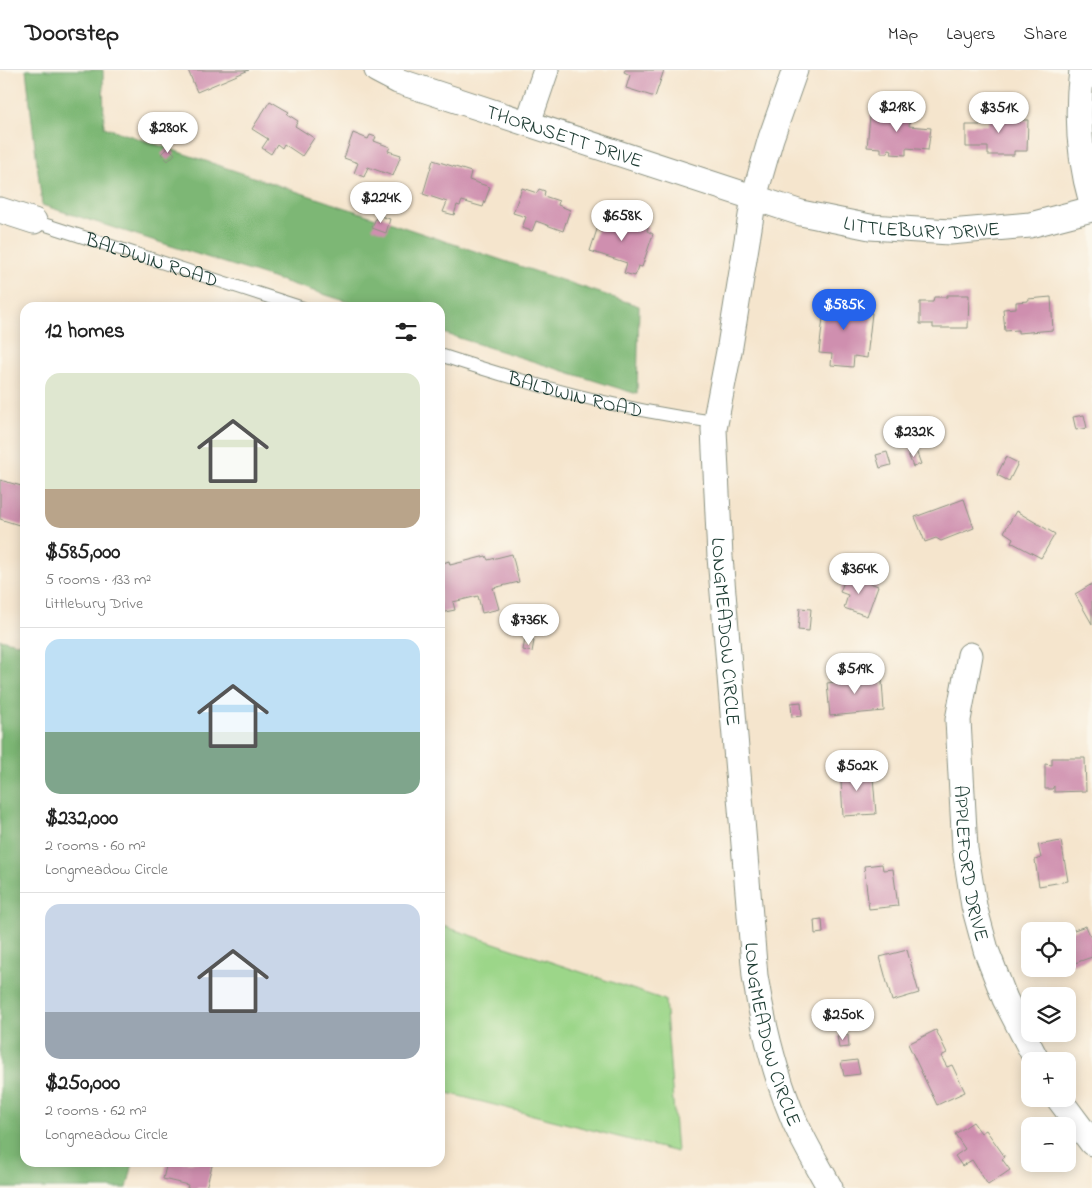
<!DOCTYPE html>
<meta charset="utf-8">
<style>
body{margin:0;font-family:"Indie Flower",sans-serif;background:#f6f6f6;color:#222;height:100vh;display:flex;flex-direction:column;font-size:19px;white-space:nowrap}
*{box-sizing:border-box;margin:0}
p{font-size:16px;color:#767676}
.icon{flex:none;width:28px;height:28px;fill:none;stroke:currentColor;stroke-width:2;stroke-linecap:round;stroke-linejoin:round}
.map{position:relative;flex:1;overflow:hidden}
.panel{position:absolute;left:20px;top:232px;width:425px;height:865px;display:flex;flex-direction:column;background:#fff;border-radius:15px;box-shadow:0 2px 12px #0003}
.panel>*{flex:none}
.tools{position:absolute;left:1021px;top:852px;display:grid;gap:10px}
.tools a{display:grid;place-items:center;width:55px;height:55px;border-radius:10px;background:#fff;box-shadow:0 2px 12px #0003;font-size:25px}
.price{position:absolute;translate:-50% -42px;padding:0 11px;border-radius:18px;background:#fff;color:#222;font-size:16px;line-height:32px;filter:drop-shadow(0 1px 2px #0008)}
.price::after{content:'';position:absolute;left:50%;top:30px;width:15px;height:11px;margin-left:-8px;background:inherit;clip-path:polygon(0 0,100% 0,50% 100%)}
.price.on{background:#2563eb;color:#fff}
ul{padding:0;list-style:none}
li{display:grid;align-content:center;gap:10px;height:265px;padding:0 25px}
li+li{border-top:1px solid #e0e0e0}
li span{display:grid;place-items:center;height:155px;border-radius:15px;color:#555}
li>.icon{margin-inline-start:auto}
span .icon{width:90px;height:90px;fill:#fffc;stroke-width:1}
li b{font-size:21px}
h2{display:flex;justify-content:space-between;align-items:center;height:60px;padding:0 25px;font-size:21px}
header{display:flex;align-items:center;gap:30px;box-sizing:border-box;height:70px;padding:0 25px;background:#fff;border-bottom:1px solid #e0e0e0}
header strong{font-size:24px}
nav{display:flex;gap:28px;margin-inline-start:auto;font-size:18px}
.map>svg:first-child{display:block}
.green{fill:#9cd689;stroke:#5e8a5e}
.forest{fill:#7db775;stroke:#4e7a54}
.building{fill:#cf8faf}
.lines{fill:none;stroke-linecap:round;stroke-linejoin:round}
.service-casing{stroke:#8a9180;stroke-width:14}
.minor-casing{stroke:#8a9180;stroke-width:27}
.service{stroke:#fff;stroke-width:12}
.minor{stroke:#fff;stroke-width:25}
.labels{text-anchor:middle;stroke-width:4;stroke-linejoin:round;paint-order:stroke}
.street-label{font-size:20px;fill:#1f3d34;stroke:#fbf7ec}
</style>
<header>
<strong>Doorstep</strong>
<nav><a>Map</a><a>Layers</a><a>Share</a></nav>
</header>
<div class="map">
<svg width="1092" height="1118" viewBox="0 0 1092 1118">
<rect width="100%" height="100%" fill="#fbf7ec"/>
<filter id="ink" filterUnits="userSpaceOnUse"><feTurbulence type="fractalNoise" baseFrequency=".02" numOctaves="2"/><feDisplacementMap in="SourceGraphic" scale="10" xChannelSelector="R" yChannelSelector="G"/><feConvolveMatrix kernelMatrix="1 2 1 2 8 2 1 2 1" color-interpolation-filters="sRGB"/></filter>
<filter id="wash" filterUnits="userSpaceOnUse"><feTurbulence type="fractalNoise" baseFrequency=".0096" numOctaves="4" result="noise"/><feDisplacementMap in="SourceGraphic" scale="20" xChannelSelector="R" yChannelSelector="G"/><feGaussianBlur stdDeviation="1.12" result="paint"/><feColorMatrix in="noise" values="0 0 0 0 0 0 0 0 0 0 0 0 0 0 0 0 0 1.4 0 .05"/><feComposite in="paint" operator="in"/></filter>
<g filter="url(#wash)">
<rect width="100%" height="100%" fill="#f5e5cd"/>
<polygon class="green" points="440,855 665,930 677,1082 440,1021"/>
<g class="forest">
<polygon points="26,0 103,0 104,57 639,236 637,324 440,262 440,238 364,237 42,135"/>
<polygon points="0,569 25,575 25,1092 133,1093 127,1118 0,1118"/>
</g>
<g id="blocks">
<g class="building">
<polygon points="188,0 249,0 197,22"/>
<polygon points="625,0 664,0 655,27 626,18 630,5 624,2"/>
<polygon points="270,31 289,42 287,44 298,51 295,56 314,68 302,86 284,74 282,78 277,74 271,84 262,78 268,69 252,59"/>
<polygon points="889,37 911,40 909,56 931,58 928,80 906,78 906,85 891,84 892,80 888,79 887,83 881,83 881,78 867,77 870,46 888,48"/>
<polygon points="988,39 1010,39 1010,50 1028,50 1027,81 1014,81 1014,85 988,85 988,77 966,77 966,55 988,55"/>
<polygon points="353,63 368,69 370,65 376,67 374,71 390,77 388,81 401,85 393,106 368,97 364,107 354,103 358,93 344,88"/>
<polygon points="168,77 175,84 168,91 161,84"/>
<polygon points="433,90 471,102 469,110 490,117 483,137 462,131 460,136 457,135 454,145 443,142 447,132 423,124"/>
<polygon points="522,118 537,123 539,119 545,121 544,126 559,131 558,135 570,140 563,161 536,151 532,161 522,158 526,147 513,143"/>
<polygon points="603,141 623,147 621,154 628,156 629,151 648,157 647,161 653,164 642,197 638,196 635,206 624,203 627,193 590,181"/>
<polygon points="377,145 390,149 386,163 372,158"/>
<polygon points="826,221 847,224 845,246 852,246 853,241 872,243 867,288 854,286 853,297 831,295 832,284 819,283"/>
<polygon points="947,225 969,225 968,258 933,258 933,254 920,254 920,232 933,232 934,227 947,227"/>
<polygon points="1051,227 1053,260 1018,263 1018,260 1005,261 1003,239 1016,238 1016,232 1028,231 1028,229"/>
<polygon points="1084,345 1087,358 1076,360 1073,347"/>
<polygon points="915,378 921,394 913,397 907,381"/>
<polygon points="887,382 891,395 880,398 876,385"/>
<polygon points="1006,387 1018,393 1009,411 997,405"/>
<polygon points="0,410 25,417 25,446 22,456 0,449"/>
<polygon points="964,429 974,458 941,471 936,468 925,472 915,447"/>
<polygon points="1016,441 1055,464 1041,488 1011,472 1013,468 1004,462"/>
<polygon points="512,484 519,512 493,518 499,539 482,543 478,526 453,532 455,540 440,543 440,494 449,491 450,495 486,486 488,490"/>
<polygon points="847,504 878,516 867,546 844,538 848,525 840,522"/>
<polygon points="1092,514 1092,554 1075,524"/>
<polygon points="800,538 811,539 809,561 798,560"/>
<polygon points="525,569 534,571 532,582 523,580"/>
<polygon points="871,601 872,612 882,611 884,641 830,646 827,613 843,611 842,604"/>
<polygon points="801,632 802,646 792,647 791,633"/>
<polygon points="1052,688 1085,688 1086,721 1054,722 1054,716 1052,719 1045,719 1045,694 1052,695"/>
<polygon points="861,694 861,708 873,707 876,744 843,746 840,695"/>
<polygon points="1061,771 1068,811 1039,816 1035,790 1041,788 1038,775"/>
<polygon points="882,794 883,800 893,799 898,836 869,839 864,796"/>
<polygon points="822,849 823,863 815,864 814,850"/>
<polygon points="1086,856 1092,870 1092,887 1072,894 1068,881 1068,862"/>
<polygon points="907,880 919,923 892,931 880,887"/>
<polygon points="936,960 947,983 941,986 947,997 952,995 965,1022 937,1035 908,974"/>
<polygon points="848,965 849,977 839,978 837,966"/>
<polygon points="857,990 860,1004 844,1006 841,992"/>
<polygon points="973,1052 981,1063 986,1060 1005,1087 1002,1089 1010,1100 988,1115 972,1090 962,1096 955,1086 965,1079 955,1064"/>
<polygon points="167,1092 213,1092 206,1118 187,1118 188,1115 163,1109"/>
</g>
</g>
</g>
<g filter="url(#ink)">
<use href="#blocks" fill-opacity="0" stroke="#8a9180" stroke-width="1"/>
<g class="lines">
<g class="service-casing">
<g id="service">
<path id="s1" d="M34,151L303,238"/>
<path id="s2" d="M440,285C532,315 619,340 715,352"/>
</g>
</g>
<g class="minor-casing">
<g id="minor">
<path id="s3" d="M377,0L398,11L801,143L870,157L950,162L1030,155L1092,139"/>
<path id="s4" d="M795,0L771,68L754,127L730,276L714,359L720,487L755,906C763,956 774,1003 794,1050C804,1073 818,1096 830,1118"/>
<path d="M1082,0C1076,46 1079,88 1092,133"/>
<polyline points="528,53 546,0"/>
<polyline points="0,140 34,151"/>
<path id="s5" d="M970,585L958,650L965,779L974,836L986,880L1005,929L1037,991"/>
<polyline points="1059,1029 1092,1073"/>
</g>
</g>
<use href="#service" class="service"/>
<use href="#minor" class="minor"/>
</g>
</g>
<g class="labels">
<g class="street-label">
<text dy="7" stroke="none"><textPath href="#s3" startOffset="199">THORNSETT DRIVE</textPath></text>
<text dy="7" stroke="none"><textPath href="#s3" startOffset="570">LITTLEBURY DRIVE</textPath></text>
<text dy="7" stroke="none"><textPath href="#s1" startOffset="124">BALDWIN ROAD</textPath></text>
<text dy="7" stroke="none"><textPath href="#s2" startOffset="141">BALDWIN ROAD</textPath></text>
<text dy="7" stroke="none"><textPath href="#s4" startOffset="572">LONGMEADOW CIRCLE</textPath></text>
<text dy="7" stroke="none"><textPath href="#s5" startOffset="210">APPLEFORD DRIVE</textPath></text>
<text dy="7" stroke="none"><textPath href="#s4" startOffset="978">LONGMEADOW CIRCLE</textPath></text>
</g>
</g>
</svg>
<div class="tools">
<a><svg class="icon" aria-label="locate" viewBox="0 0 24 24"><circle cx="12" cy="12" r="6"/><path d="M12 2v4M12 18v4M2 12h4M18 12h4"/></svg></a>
<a><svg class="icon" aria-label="layers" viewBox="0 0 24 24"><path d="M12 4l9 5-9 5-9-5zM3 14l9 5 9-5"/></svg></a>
<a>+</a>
<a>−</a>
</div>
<b class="price" style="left:897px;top:63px">$218K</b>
<b class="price" style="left:999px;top:64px">$351K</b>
<b class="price" style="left:168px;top:84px">$280K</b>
<b class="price" style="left:381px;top:154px">$224K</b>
<b class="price" style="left:622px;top:172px">$658K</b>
<b class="price on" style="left:844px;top:261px">$585K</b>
<b class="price" style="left:914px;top:388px">$232K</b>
<b class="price" style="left:859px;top:525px">$364K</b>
<b class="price" style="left:529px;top:576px">$736K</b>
<b class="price" style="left:855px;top:625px">$519K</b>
<b class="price" style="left:857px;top:722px">$502K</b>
<b class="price" style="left:843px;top:971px">$250K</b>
<section class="panel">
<h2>12 homes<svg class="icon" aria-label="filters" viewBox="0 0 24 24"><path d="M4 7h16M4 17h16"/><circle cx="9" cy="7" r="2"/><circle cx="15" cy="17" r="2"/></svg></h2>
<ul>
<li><span style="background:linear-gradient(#dfe7d0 75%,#b9a48a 0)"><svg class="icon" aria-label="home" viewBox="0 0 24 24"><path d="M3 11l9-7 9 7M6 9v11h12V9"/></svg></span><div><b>$585,000</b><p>5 rooms · 133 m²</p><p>Littlebury Drive</p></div></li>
<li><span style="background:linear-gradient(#bfe0f5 60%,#7fa58c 0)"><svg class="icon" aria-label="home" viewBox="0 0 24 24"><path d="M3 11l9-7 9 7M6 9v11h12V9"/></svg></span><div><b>$232,000</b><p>2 rooms · 60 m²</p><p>Longmeadow Circle</p></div></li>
<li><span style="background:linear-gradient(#c9d6e8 70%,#9aa5b1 0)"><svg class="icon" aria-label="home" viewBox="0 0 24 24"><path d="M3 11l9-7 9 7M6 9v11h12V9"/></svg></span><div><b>$250,000</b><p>2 rooms · 62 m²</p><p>Longmeadow Circle</p></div></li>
</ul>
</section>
</div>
